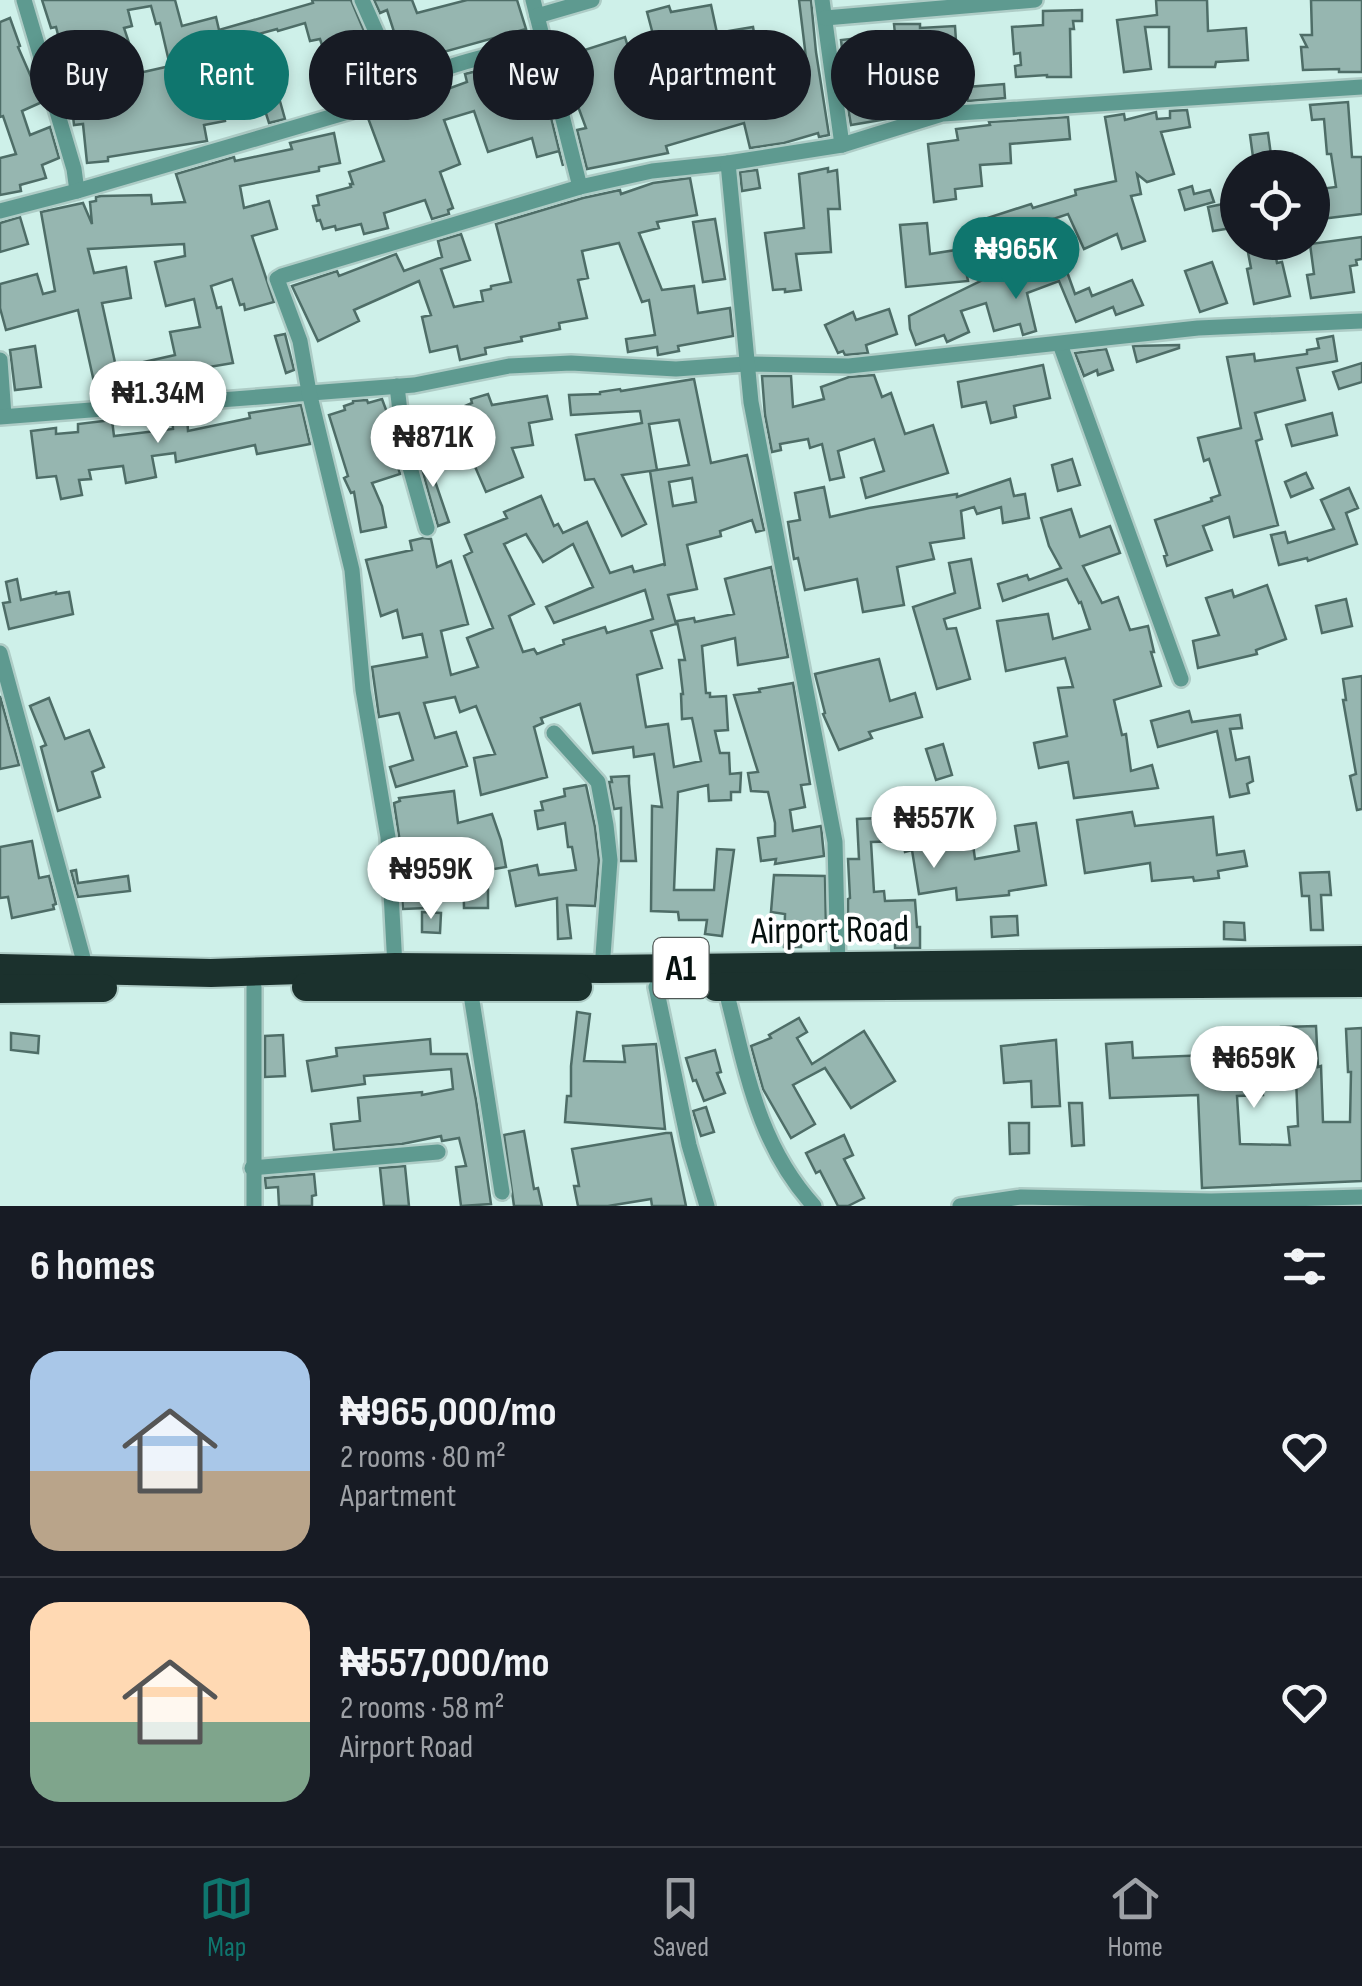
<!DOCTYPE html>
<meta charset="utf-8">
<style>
body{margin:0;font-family:"Sofia Sans Condensed",sans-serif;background:#242831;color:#f1f3f6;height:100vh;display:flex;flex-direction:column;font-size:38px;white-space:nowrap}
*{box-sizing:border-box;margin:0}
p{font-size:32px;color:#9ea1a6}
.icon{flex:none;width:55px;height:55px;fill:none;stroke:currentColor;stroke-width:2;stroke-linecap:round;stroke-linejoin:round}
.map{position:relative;height:1206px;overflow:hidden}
.sheet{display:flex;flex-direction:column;background:#171b24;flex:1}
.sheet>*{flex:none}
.banner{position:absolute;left:30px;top:30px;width:1302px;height:90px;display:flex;gap:20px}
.tools{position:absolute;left:1220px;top:150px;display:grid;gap:20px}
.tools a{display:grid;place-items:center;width:110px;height:110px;border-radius:50%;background:#171b24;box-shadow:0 5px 15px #0003;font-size:50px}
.price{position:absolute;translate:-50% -85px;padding:0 22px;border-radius:35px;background:#fff;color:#222;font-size:32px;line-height:65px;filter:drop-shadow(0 2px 5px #0008)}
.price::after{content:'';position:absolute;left:50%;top:60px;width:30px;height:22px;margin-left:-15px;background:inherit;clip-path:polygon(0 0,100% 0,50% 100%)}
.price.selected{background:#0f766e;color:#fff}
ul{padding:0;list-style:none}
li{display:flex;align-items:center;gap:30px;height:250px;padding:0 30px}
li+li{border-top:2px solid #363941}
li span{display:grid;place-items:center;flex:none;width:280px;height:200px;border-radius:30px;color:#555}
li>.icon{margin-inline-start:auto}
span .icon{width:120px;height:120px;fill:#fffc;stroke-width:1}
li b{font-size:42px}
h2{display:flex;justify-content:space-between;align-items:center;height:120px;padding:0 30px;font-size:42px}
.pill{padding:0 35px;border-radius:45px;background:#171b24;box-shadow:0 5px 15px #0003;font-size:35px;line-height:90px}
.pill.selected{background:#0f766e;color:#fff}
.tabs{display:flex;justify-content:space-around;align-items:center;height:140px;border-top:2px solid #363941;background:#171b24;font-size:28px;color:#9ea1a6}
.tabs a{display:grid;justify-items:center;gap:5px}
.tabs .selected{color:#0f766e}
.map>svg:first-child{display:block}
.building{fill:#96b6b0;stroke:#4e6d67;stroke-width:2.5;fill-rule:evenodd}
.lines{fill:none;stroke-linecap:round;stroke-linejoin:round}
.street-casing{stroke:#aeccc6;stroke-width:20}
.highway-casing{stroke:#aeccc6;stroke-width:32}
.street{stroke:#5e9a90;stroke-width:15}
.highway{stroke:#1b312d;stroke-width:28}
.labels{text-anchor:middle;stroke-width:8;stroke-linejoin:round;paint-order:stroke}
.shield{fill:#fff;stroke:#505856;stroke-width:2.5}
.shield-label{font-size:35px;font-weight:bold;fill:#05100e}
.street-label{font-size:38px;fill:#05100e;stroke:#fff}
</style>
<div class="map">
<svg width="1362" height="1206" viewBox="0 0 1362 1206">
<rect width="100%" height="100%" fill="#cef0e9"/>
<g class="building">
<path d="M42,0H175L182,26L216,17L219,30L313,3L312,0H351L386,83L363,90L361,83L337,91L320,39L310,41L305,23L278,31L277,29L255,35L263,60L216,75L225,121L204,125L207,141L108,157V161L87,163L83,124L74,125L72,107L85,106L74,67L67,70L56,27L51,28ZM151,6L156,24L160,23L170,66L139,73L124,28L132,26L128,10Z"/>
<polygon points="374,0 412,0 417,13 467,0 517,0 526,29 404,63 387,10 380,13"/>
<polygon points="799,0 811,0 816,52 829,135 819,137 818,133 784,143 750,148 744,123 666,146 668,153 587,169 577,130 586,128 572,90 582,87 572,54 625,37 633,64 659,57 647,12 669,6 671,12 711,5 717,33 753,27 762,78 807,66"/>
<polygon points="1156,0 1207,0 1208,31 1246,28 1248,60 1216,62 1215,67 1169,67 1169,27 1145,27 1151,69 1124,72 1117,20 1157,15"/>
<polygon points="1311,0 1362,0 1362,72 1339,72 1339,69 1303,70 1301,47 1307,47 1301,35 1312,35"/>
<polygon points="1082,10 1082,21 1073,21 1074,29 1070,29 1071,77 1047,77 1047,75 1016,77 1015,66 1021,65 1020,53 1014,54 1012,27 1043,25 1043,11"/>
<polygon points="10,18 20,46 18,47 42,102 22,111 30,135 50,127 59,158 42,165 46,178 20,185 21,191 0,195 0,158 16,154 3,116 0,117 0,22"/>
<polygon points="894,24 920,24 920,28 955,26 957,56 918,58 921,83 949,78 953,94 923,100 924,103 885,107 887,119 851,125 847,102 899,94 894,60 844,65 841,40 895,34"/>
<polygon points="536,56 540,73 505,82 511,105 516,104 518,108 547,101 563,166 559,151 537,157 532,138 488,152 474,111 444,120 460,164 440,172 453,208 448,210 449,214 432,219 425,200 384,213 388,228 364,234 361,224 336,230 335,226 323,229 320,220 317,221 313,206 319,205 317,196 351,187 350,184 353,184 349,172 384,161 368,118 467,82 465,74"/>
<polygon points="274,80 285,119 269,123 257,85"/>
<polygon points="1004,84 1005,98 968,101 967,87"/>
<polygon points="1348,102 1352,157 1362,157 1362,214 1312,220 1312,190 1336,187 1331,154 1327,154 1324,119 1312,120 1310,105"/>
<polygon points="1187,110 1190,127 1161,132 1174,174 1147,182 1137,174 1141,194 1131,196 1145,241 1122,249 1117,234 1084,249 1068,214 1038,224 1039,227 979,246 972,223 1031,204 1033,208 1076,195 1075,190 1116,181 1105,117 1124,114 1125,120 1156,112 1157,119 1170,118 1170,111"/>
<polygon points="1068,117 1070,139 1010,144 1011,163 980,165 982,186 955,189 956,199 934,202 928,144 958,140 956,129 990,125 989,122"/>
<polygon points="334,133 340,163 319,167 319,171 240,186 244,208 269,201 277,229 252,236 274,302 245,310 244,304 240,305 232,279 211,286 217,308 221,307 233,363 203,368 204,372 179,377 179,374 149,382 144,362 175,355 170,332 200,327 194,299 166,306 155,262 185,256 184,244 88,249 94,273 126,267 131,298 102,303 118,376 94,382 78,310 6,330 0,308 0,284 37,274 43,294 55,291 41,212 83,203 92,224 90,202 96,201 96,197 101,196 151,195 152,204 185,202 176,174 234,157 235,161 292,149 290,143"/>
<polygon points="1268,133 1271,155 1253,157 1250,135"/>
<polygon points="828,168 828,172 837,170 840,209 828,209 831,252 796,254 801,290 785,292 785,289 773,290 765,233 804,228 799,174"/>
<polygon points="757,170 760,188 742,191 740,172"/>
<polygon points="690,178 697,215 657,222 659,228 639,233 662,290 694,286 698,313 730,308 733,336 678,346 679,351 658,355 657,347 628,352 626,339 655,335 649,300 642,302 619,243 582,251 588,278 578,280 587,318 559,323 560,329 521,337 522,341 485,348 486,354 460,360 457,346 430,352 422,317 431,315 419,281 354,310 359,321 318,341 292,286 337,271 339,276 396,254 404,271 442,257 438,241 461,234 470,260 441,269 454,307 483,301 481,291 491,289 491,286 511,282 496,224 583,198 620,190 621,194 653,183"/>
<polygon points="1192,186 1194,194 1210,190 1214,202 1185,210 1179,190"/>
<polygon points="1238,201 1238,227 1213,231 1208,207"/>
<polygon points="20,217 28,244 0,252 0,223"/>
<polygon points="715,219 725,279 703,282 693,222"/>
<polygon points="927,223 930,254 956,250 958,255 963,256 968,281 906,287 900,225"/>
<polygon points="1362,237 1362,259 1356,260 1357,265 1350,266 1354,292 1311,298 1307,275 1314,274 1310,244"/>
<polygon points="1246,242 1273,242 1277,263 1282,262 1290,296 1254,304 1247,269 1251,268"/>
<polygon points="1061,255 1075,294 1089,288 1092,296 1132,280 1143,305 1116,315 1113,307 1076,322 1059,281 1027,293 1036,331 1023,335 1020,324 994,331 986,303 961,311 969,332 947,342 944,335 916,345 910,329 909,316 989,277 1016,268 1017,271"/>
<polygon points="1212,262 1227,303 1200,312 1185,271"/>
<polygon points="889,309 897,334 866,345 868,353 845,355 843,351 838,353 825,325 853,312 856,320"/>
<polygon points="285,334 294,370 286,373 275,336"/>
<polygon points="1333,336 1337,361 1297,368 1305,400 1255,413 1262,439 1256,441 1278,525 1234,537 1229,517 1203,526 1212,550 1167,566 1164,556 1167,555 1155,520 1212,501 1211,498 1220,495 1209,459 1204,461 1198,438 1241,428 1227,357 1254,354 1255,361 1307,354 1307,350 1319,348 1317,339"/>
<polygon points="1179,345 1179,348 1137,362 1133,346"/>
<polygon points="35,346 41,387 15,390 10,350"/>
<polygon points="1106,349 1113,370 1098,375 1097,370 1084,376 1075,353"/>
<polygon points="1362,363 1362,382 1339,389 1333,372"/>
<polygon points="1043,365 1050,398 1014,406 1016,417 991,423 986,402 962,407 958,382"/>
<polygon points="874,375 882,397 891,393 905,434 933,425 948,473 866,498 861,478 884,471 874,439 838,451 844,477 830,480 822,444 810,448 808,439 780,444 781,450 772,452 765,415 762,376 791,376 793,407 824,399 821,387 849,377"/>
<path d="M694,379L711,463L747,455L764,530L756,532L752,520L720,531L721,536L687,545L697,589L668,595L676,624L651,631L662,668L637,675L646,727L668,724L674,767L701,761L692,718L682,719L681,694H683L679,660H685L677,621L694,618L695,622L734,614L725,579L771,567L788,657L738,665L735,638L702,646L706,693H710V697L726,696L728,730L715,731L720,753H729L730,774L741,773L740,792H731V800L709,801L708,785L678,792L674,890H714L717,849L734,850L722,936L705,934L707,920H679L678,912L651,911L652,806L662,807L654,754L634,757L633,747L593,753L580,704L541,718L543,723L534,727L547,777L481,795L474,758L495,754L476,706L460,712L455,697L424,703L435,738L456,732L467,766L396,787L390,767L413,760L399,713L379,717L372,667L427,657L422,634L403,638L397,610L381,616L366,560L412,550L410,541L423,538L431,539L437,567L451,561L468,624L441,631L451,675L478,667L467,638L493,628L464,556L472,552L465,535L507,518L504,512L541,496L554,526L558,524L563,533L587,522L610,573L632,566L634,572L664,564L665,566L650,471L689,465L679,420L649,424L657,470L622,475L646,524L622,536L594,479L585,480L576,435L642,423L640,411L571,415L569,395L600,394V392L620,389L621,391ZM692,478L696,502L673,506L669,482ZM526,534L543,562L573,544L593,587L546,607L554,623L645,590L653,619L607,633L605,627L563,640L564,644L537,654L534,649L523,652L509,616L534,604L504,544Z"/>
<polygon points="488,394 492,405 547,396 552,419 529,423 533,445 512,448 523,477 486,492 460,432 450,436 448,432 416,444 413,424 439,415 440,417 472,403 471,399"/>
<polygon points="382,399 388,415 383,417 400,474 372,483 382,506 386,527 361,532 354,492 351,493 344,478 348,476 329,415 345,410 344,406 353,403 353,401 367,400 368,403"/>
<polygon points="301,405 310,444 257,454 255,445 176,462 175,453 152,456 156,477 126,483 123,466 89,470 91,479 79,480 82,495 61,499 56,476 37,478 31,431 56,428 56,434 78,432 78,424 112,420 114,436 173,429 172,416 187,414 188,431 250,418 249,413"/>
<polygon points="1332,413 1337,435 1292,446 1286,425"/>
<polygon points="424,449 449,522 438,526 417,452"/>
<polygon points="1072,459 1080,485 1058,491 1052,465"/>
<polygon points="1306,473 1313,488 1291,497 1285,482"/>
<polygon points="1010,479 1014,496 1025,494 1029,518 1003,523 1001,507 977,514 974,507 961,511 964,538 930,543 934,559 897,567 904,605 863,612 857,579 805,590 798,558 794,559 788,522 800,520 795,493 824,487 830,517 869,508 957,494 957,497"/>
<polygon points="1349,488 1358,508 1346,513 1357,544 1308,561 1307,558 1279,565 1271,535 1285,532 1288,543 1334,529 1321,500"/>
<polygon points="1071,509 1080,537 1110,526 1120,553 1083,566 1102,603 1118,597 1130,630 1148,626 1154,652 1151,652 1161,686 1114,700 1122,735 1126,734 1131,771 1152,765 1158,788 1074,798 1068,762 1039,768 1034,743 1067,736 1058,688 1073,687 1065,658 1006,671 997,621 1048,614 1053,639 1090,629 1081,602 1079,603 1067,579 1003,601 998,584 1027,575 1029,580 1061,568 1049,546 1041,518"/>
<polygon points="971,559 980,608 944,619 947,629 956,628 970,679 937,689 913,607 955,593 949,563"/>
<polygon points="17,579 21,600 56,592 56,594 69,592 73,614 9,629 3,603 10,602 6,582"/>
<polygon points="1267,585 1286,639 1256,650 1257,654 1198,668 1193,641 1219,635 1206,598 1232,590 1234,597"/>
<polygon points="1346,599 1352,626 1322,633 1316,606"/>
<polygon points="879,659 890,701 915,693 922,717 869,732 872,738 839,750 823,714 825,713 815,674"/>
<polygon points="1362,676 1362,809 1357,810 1350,776 1356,774 1343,700 1346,700 1343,679"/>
<polygon points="793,683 810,784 801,785 805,807 790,810 793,831 821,826 824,856 775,864 776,859 761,861 758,838 775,836 775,823 768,792 751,791 748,773 758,772 734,695 760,692 759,689"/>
<polygon points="0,696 19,765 0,769"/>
<polygon points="49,698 65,739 89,730 104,767 92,772 100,797 58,811 41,747 46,745 30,706"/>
<polygon points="1189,711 1192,722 1240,715 1242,728 1230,729 1236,760 1249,757 1253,781 1247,784 1249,793 1230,797 1217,731 1158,747 1151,721"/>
<polygon points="943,744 952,775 936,780 926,749"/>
<polygon points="629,776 629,783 636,861 621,861 621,808 614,809 609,782 612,782 611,777"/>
<polygon points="586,785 595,827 599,860 595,906 567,905 571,938 558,939 557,898 516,906 509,871 537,865 539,875 576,870 572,847 568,847 565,823 538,829 535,811 543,810 541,802 565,796 564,789"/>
<polygon points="454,791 458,823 492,814 501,840 506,867 488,870 488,908 464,908 463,862 401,872 399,836 394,803 400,801 399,798"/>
<polygon points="908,791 911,803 939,798 940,819 916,819 925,852 951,848 948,826 970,823 975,859 1019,851 1015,826 1036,823 1046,885 1009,891 1009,895 957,900 956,888 919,894 912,850 905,852 903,841 871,842 874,892 884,891 885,901 915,900 917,927 920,927 920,948 895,948 895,942 870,942 871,921 848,923 848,899 850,898 848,859 859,859 857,819 904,817 899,793"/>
<polygon points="1132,812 1135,826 1213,817 1217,855 1244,851 1247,866 1218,871 1219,878 1194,881 1193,877 1152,881 1150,863 1085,873 1077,820"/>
<polygon points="32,841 39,878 49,876 56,904 53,905 54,909 12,918 8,897 0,898 0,847"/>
<polygon points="76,870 78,883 128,876 130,891 78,897 71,871"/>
<polygon points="1329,872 1331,895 1321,895 1323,930 1311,930 1309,896 1302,896 1300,873"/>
<polygon points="774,875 825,876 826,931 802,932 801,947 784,947 785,914 771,912"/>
<polygon points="426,894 427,908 403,909 402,896"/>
<polygon points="422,912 441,913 440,933 422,932"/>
<polygon points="1017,916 1018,935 992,937 991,917"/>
<polygon points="1224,922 1244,923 1245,940 1224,939"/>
<polygon points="577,1012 590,1014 584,1061 625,1062 623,1046 656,1044 665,1129 565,1122 567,1096 571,1096 571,1066"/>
<polygon points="799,1018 807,1032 797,1038 812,1064 864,1031 895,1081 851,1108 825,1068 793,1085 815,1124 791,1138 763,1089 751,1046 771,1038 769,1035"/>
<polygon points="1316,1026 1318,1067 1321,1066 1323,1122 1350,1122 1351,1072 1348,1072 1346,1029 1362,1028 1362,1181 1202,1188 1198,1095 1110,1098 1106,1044 1132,1042 1133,1058 1261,1053 1263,1095 1237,1096 1240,1144 1290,1145 1288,1127 1298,1126 1295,1054 1282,1055 1281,1027"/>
<polygon points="11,1033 39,1036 38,1053 11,1050"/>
<polygon points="283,1035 285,1076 265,1077 265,1036"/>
<polygon points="430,1039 431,1054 467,1054 476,1100 491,1204 461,1206 456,1167 466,1166 459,1138 442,1141 441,1136 402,1144 334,1150 331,1124 360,1121 358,1098 422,1092 422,1095 453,1089 451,1069 364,1076 365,1084 312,1091 307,1061 337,1056 336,1048"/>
<polygon points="1056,1040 1060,1106 1032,1107 1031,1081 1004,1083 1001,1046"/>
<polygon points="715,1050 721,1072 717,1073 725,1093 704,1101 696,1080 693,1081 686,1058"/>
<polygon points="1069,1103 1082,1103 1084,1145 1072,1146"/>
<polygon points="706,1107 714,1132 701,1136 693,1111"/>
<polygon points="1009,1123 1029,1123 1029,1153 1010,1154"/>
<polygon points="524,1131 534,1189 538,1188 542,1206 514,1206 504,1135"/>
<polygon points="666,1133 671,1133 686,1206 652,1206 651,1199 608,1206 578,1206 574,1186 579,1186 572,1149"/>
<polygon points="844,1135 853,1155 844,1159 864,1198 848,1206 838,1206 820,1171 816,1173 806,1153"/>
<polygon points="405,1166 409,1206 384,1206 380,1168"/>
<polygon points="314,1174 316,1195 312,1196 312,1206 279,1206 278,1187 266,1188 265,1178"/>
</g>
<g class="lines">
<g class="street-casing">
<g id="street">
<polyline points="24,0 74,169 77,191"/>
<polyline points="362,0 400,86"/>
<polyline points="533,0 580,187"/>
<polyline points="822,0 842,145"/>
<polyline points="537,16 592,0"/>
<polyline points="825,18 1035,0"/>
<path d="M0,211L77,191L375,104C427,67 482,57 543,43"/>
<polyline points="1060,344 1181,679"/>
<polyline points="0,360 4,416"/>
<polyline points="397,386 404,446 427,528"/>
<polyline points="0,417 414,385 509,366 571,363 676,369 746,364 849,366 1198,328 1362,321"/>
<polyline points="0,653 86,969"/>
<polyline points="554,733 598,782 606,825 610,860 602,969"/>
<polyline points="395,967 388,837 363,690 352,570 309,392 300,341 277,279 282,276 580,187 652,171 728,163"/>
<polyline points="838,969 835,842 751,402 728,163 842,145 942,114 1362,87"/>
<polyline points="656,987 689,1145 707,1206"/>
<path d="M725,987C746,1067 756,1142 814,1206"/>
<polyline points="470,988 502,1192"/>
<polyline points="252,1168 438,1152"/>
<polyline points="254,1206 254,987"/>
<polyline points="960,1206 1021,1197 1211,1201 1362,1197"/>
</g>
</g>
<g class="highway-casing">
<g id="highway">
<polyline points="0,968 211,973 395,967 602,969 1362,960"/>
<polyline points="306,987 578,987"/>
<polyline points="716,987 1362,983"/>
<polyline points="0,989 103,988"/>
</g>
</g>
<use href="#street" class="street"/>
<use href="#highway" class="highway"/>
</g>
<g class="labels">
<rect class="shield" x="653.5" y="938" width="55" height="60" rx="8"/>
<g class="shield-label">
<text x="681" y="980">A1</text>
</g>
<g class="street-label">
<text transform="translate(830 929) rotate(-1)" y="13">Airport Road</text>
</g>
</g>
</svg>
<div class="tools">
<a><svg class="icon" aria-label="locate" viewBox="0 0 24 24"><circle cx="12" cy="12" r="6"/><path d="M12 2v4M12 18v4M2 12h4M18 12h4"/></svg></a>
</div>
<b class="price selected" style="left:1016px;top:302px">₦965K</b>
<b class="price" style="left:158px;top:446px">₦1.34M</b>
<b class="price" style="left:433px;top:490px">₦871K</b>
<b class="price" style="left:934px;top:871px">₦557K</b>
<b class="price" style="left:431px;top:922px">₦959K</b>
<b class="price" style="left:1254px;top:1111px">₦659K</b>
<div class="banner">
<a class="pill">Buy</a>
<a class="pill selected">Rent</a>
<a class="pill">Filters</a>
<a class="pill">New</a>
<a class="pill">Apartment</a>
<a class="pill">House</a>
</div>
</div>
<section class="sheet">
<h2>6 homes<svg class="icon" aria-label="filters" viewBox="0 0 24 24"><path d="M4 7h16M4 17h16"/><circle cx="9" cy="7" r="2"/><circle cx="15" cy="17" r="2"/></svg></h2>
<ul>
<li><span style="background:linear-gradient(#a9c7e8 60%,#b9a48a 0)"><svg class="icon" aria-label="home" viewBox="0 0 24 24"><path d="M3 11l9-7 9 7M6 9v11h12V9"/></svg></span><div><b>₦965,000/mo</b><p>2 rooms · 80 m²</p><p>Apartment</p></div><svg class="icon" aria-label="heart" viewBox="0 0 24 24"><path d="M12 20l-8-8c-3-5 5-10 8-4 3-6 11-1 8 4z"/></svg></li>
<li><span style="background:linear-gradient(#ffd9b3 60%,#7fa58c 0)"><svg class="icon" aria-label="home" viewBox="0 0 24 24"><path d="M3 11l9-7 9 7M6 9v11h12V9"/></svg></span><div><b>₦557,000/mo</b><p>2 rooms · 58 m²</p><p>Airport Road</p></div><svg class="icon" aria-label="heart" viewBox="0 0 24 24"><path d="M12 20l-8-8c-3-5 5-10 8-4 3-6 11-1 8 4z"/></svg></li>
</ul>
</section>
<nav class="tabs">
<a class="selected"><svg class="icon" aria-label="map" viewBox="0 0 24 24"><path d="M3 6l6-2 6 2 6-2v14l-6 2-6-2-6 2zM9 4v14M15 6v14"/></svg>Map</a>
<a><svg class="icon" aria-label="saved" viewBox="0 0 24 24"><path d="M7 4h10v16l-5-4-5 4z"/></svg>Saved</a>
<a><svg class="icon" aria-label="home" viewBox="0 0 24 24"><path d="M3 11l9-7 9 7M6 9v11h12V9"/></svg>Home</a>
</nav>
